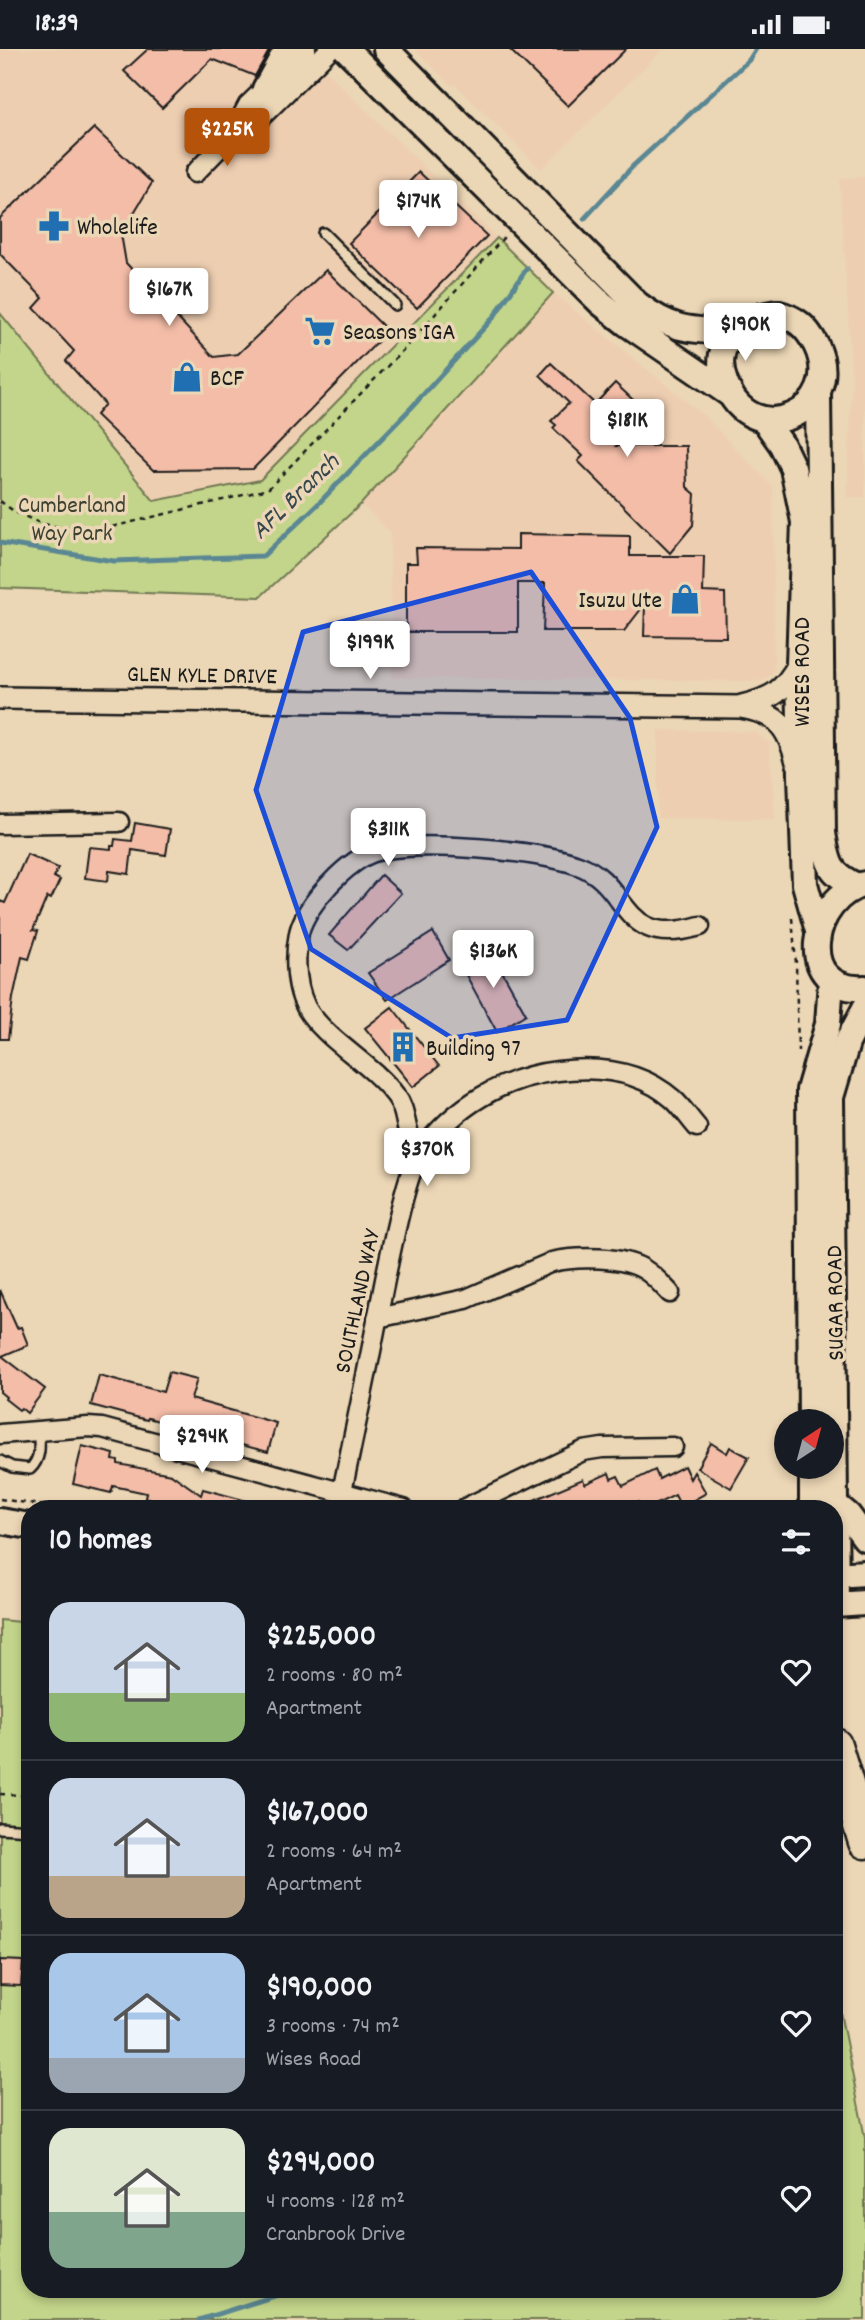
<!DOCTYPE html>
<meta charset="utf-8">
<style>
body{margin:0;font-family:Dekko,sans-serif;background:#242831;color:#f1f3f6;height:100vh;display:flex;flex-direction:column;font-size:26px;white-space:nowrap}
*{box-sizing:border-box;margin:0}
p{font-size:23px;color:#9ea1a6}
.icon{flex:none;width:38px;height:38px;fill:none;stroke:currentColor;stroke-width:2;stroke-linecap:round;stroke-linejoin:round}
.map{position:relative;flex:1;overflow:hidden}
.sheet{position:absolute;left:21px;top:1451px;width:822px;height:798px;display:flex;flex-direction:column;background:#171b24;border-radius:28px;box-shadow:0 4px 10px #0003}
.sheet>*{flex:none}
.needle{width:46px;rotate:36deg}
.buttons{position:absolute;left:774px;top:1360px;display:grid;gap:14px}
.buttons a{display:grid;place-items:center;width:70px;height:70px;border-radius:50%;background:#171b24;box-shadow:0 4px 10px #0003;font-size:35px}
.price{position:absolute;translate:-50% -60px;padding:0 16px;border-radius:7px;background:#fff;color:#222;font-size:23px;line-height:46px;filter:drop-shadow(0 2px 4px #0008)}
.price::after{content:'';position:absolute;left:50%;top:42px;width:21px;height:16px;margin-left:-10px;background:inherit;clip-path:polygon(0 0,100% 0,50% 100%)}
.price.selected{background:#b45309;color:#fff}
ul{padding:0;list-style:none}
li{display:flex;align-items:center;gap:21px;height:175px;padding:0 28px}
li+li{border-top:2px solid #363941}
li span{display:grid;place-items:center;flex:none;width:196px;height:140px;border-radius:21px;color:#555}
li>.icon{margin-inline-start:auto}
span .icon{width:84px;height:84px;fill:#fffc;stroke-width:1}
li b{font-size:30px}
h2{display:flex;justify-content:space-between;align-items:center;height:84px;padding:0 28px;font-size:30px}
.status{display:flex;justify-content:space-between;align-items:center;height:49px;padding:0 35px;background:#171b24;direction:ltr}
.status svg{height:19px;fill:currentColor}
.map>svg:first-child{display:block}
.built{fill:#eeceb1}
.green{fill:#c3d58a;stroke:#707853;stroke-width:2}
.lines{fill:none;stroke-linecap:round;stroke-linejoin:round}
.stream{stroke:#5a8793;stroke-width:5}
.building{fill:#f4bda8;stroke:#1c1c1c;stroke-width:2}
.service-casing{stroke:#1c1c1c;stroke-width:14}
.minor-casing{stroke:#1c1c1c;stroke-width:23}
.tertiary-casing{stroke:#1c1c1c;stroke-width:26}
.secondary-casing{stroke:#1c1c1c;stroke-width:30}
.motorway-casing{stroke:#1c1c1c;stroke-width:37}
.path{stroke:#1c1c1c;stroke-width:2.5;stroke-dasharray:5 5;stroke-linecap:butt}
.service{stroke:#ebd6b5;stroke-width:9}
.minor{stroke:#ebd6b5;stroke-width:18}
.tertiary{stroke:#ebd6b5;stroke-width:21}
.secondary{stroke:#ebd6b5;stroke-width:24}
.motorway{stroke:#ebd6b5;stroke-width:32}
.marked{fill:#1d4ed8;fill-opacity:0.2;stroke:#1d4ed8;stroke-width:5;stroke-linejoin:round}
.labels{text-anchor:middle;stroke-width:7;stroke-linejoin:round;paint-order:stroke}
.poi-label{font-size:24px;fill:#1c1c1c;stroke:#ebd6b5;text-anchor:start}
.park-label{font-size:24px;fill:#3d4132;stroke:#ebd6b5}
.street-label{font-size:24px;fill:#1c1c1c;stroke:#ebd6b5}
.water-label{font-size:26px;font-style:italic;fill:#36484e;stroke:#ebd6b5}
</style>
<div class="status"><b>18:39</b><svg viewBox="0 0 49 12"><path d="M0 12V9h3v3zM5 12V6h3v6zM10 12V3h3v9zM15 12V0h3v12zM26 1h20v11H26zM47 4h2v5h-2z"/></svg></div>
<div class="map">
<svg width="865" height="2271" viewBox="0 0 865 2271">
<rect width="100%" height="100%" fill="#ebd6b5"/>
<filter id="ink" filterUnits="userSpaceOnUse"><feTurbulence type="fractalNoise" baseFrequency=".0143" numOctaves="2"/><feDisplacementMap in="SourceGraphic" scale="14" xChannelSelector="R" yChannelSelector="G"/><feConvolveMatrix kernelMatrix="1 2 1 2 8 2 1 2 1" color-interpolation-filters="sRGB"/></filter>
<g filter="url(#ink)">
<g class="built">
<polygon points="0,0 303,0 497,189 260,431 154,452 0,264"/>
<polygon points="415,0 663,0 541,120 455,35 452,37"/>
<polygon points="865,128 865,448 847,448 852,329 840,130"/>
<polygon points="553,244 704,367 773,438 774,622 763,632 392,629 390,483 361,455"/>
<polygon points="658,681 754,683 769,694 775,770 658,769"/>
</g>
<g class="green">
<polygon points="497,189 553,244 361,455 260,548 0,539 0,264 154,452 260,431"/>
<polygon points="0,1571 30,1574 30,2240 835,2240 835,1938 865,2089 865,2271 0,2271"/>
</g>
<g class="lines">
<g class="stream">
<polyline points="584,170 634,116 749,11 756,0"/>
<polyline points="0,494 114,512 263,507 317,456 411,359 493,269 527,219"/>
<polyline points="199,2271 281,2245 286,2240"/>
</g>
</g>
<g class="building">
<polygon points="148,0 270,0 255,27 212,10 162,59 124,22"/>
<polygon points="509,0 626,0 568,57"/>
<polygon points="94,79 152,134 121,185 126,214 214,308 238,305 326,221 388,282 253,420 153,421 96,366 105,355 66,312 74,302 34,259 43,249 0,205 0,169"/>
<polygon points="419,123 487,187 417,259 349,194"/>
<polygon points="551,314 595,355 615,334 648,365 616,397 686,397 687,438 695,445 693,476 670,504 578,412 583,407 553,379 556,376 551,372 569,354 540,326"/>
<polygon points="518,485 630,487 630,507 704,507 703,543 725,544 726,588 644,587 645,555 624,582 543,582 545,534 518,534 518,583 406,583 406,514 417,514 416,499 518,500"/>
<polygon points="135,774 170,780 166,806 132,801 129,825 109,822 108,832 85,829 89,798 111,800 111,797 114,797 115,790 132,792"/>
<polygon points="27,805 58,819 54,828 60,831 51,850 47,848 33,881 38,882 29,910 22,908 13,949 8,990 0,990 0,852 5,854"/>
<polygon points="381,826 401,844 348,901 329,886"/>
<polygon points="433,883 449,911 387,951 368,924"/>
<polygon points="489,899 526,965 497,983 460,915"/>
<polygon points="392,958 439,1017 413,1038 365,979"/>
<polygon points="0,1241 17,1279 21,1278 28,1296 2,1307 45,1340 27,1364 21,1359 19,1361 5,1350 6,1348 0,1343"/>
<polygon points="169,1323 197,1330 191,1350 276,1374 268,1403 227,1392 226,1394 196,1385 197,1383 148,1369 147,1371 91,1356 99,1326 163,1343"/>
<polygon points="711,1394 727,1404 730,1398 749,1408 731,1439 697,1419"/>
<polygon points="82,1397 114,1405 113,1411 118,1412 118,1415 171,1425 201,1446 203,1440 258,1455 257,1460 165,1460 152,1450 145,1449 146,1444 113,1437 111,1444 73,1435"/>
<polygon points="684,1417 690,1430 694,1423 706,1444 681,1458 675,1446 647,1460 641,1460 638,1453 624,1460 513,1460 583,1430 585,1435 609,1424 611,1430 618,1427 623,1437 655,1421 659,1430"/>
<polygon points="0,1911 23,1912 21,1937 0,1936"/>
</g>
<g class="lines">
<g class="service-casing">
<g id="service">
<polyline points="323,184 395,256"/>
<path d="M0,1412L12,1418L30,1420C41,1410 40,1396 38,1382"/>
<polyline points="0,1779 30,1781"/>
</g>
</g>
<g class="minor-casing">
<g id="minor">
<polyline points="233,84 248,56 306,0"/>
<polyline points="195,124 231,87 260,69 330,0"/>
<polyline points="0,775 119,773"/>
<path d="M421,1103C401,1086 410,1065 396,1047C373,1016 335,997 311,966C295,945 294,909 299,884C305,856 349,809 377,802C419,791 537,801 578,816C631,835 619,901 700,877"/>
<path d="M377,1269L466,1250L552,1213C576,1207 624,1207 645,1221C655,1227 662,1236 670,1244"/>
<polyline points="0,1385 88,1378 102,1379 404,1460"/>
<path d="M342,1443C354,1384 367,1325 378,1266C386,1226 393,1187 404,1147C408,1133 412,1116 421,1103C454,1058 503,1028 558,1022C598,1017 641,1022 673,1050C682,1058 689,1069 697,1078"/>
<polyline points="463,1460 583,1402 602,1399 673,1398"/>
</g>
</g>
<g class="tertiary-casing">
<g id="tertiary">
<path d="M0,649L740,658C777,664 788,677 797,713"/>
<path d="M742,657C772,650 784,642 799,615"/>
</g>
</g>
<g class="secondary-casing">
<g id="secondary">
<polyline points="346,0 601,254 626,274 731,346"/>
<path d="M386,0L637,255C672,282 690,281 733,283"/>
<polyline points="265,40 287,0"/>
<path d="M776,264C796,269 806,277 816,296C848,362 751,406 725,333C710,295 741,269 776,264Z"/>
<path d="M818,345L823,784C828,814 828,824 857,837"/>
<polyline points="765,372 782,396 793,419 804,473 799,615 801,727 805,835 818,882"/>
<path d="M865,835C809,848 793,944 865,939"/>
<polyline points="811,1372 809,1041 828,975 831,931"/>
<polyline points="812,1418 812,1460"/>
<polyline points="836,1456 848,1466 865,1489"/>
<polyline points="0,1472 30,1477"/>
<polyline points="835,1526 865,1524"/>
<polyline points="835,1556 865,1554"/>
<polyline points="836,1556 831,1048 847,994 865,959"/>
</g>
</g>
<g class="motorway-casing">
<polyline id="motorway" points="835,1696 865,1793"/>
</g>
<g class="path">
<polyline points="0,452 15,463 42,475 91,483 268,440 405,299 505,187"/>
<polyline points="792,869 796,914 798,1002"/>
<polyline points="0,1450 65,1460"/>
<polyline points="0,1745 21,1746 30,1751"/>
</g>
<use href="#service" class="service"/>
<use href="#minor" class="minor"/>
<use href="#tertiary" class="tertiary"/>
<use href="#secondary" class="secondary"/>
<use href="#motorway" class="motorway"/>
</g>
</g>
<path class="marked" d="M531,523L630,669L657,778L567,971L452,989L311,900L256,741L303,583Z"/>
<defs>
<g id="pharmacy-bare" transform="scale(2.415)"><path d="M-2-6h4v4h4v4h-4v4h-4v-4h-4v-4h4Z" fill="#1f6fb2" stroke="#ebd6b5" stroke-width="2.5" paint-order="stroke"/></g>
<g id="supermarket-bare" transform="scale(2.415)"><path d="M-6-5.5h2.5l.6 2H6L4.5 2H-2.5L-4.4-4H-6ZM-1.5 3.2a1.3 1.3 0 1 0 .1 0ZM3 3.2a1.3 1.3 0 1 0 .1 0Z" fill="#1f6fb2" stroke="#ebd6b5" stroke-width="2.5" paint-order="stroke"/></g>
<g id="shop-bare" transform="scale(2.415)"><path d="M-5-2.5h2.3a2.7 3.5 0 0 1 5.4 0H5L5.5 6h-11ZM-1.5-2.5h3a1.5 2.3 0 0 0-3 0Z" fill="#1f6fb2" stroke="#ebd6b5" stroke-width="2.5" paint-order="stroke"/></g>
<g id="building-bare" transform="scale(2.415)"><path d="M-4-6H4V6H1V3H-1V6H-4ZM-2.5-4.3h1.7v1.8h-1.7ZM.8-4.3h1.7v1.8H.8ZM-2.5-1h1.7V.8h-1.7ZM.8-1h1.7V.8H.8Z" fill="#1f6fb2" stroke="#ebd6b5" stroke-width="2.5" paint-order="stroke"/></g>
</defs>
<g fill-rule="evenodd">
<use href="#pharmacy-bare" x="54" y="177"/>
<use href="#supermarket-bare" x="320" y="282"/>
<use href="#shop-bare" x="187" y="328"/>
<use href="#shop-bare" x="685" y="550"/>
<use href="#building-bare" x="403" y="998"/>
</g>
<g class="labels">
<g class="poi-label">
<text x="77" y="185">Wholelife</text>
<text x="343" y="290">Seasons IGA</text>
<text x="210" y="336">BCF</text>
<text x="662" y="558" text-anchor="end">Isuzu Ute</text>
<text x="426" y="1006">Building 97</text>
</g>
<g class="park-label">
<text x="72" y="463">Cumberland<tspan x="72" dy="28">Way Park</tspan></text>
</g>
<g class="street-label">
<text transform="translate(801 623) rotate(-90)" y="8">WISES ROAD</text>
<text transform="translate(202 625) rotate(1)" y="8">GLEN KYLE DRIVE</text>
<text transform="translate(356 1252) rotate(-78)" y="8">SOUTHLAND WAY</text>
<text transform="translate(834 1254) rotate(-91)" y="8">SUGAR ROAD</text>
</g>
<g class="water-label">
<text transform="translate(294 446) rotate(-44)" y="9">AFL Branch</text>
</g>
</g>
</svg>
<div class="buttons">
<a><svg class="needle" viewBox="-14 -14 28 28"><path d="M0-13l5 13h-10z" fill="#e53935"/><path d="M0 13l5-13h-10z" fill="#9ea1a6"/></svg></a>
</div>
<b class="price selected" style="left:227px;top:119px">$225K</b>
<b class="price" style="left:418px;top:191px">$174K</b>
<b class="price" style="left:169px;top:279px">$167K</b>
<b class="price" style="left:745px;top:314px">$190K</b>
<b class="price" style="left:627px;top:410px">$181K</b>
<b class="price" style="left:370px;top:632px">$199K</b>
<b class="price" style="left:388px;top:819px">$311K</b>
<b class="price" style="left:493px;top:941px">$136K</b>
<b class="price" style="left:427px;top:1139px">$370K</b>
<b class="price" style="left:202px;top:1426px">$294K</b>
<section class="sheet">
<h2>10 homes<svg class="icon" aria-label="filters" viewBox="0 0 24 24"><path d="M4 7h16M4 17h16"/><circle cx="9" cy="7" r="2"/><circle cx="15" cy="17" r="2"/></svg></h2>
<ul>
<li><span style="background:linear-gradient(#c9d6e8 65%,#8fb573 0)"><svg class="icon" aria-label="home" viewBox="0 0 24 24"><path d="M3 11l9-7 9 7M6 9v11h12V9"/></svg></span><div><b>$225,000</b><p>2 rooms · 80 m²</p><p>Apartment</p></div><svg class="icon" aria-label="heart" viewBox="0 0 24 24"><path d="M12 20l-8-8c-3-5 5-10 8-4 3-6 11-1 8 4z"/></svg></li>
<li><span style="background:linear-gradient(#c9d6e8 70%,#b9a48a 0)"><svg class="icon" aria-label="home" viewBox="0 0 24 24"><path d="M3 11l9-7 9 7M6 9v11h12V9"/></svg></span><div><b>$167,000</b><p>2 rooms · 64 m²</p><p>Apartment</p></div><svg class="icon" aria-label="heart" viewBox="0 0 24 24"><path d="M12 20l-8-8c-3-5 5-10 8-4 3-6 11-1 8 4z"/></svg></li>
<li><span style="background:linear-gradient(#a9c7e8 75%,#9aa5b1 0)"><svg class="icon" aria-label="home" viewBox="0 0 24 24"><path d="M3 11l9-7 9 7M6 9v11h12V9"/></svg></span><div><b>$190,000</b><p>3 rooms · 74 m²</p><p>Wises Road</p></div><svg class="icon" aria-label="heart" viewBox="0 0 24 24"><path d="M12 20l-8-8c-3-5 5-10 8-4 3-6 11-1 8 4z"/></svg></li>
<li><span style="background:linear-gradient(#dfe7d0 60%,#7fa58c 0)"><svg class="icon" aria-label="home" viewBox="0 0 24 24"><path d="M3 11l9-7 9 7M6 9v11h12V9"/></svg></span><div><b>$294,000</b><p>4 rooms · 128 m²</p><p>Cranbrook Drive</p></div><svg class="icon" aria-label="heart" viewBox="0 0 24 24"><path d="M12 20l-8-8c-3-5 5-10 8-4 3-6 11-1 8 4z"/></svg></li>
</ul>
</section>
</div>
